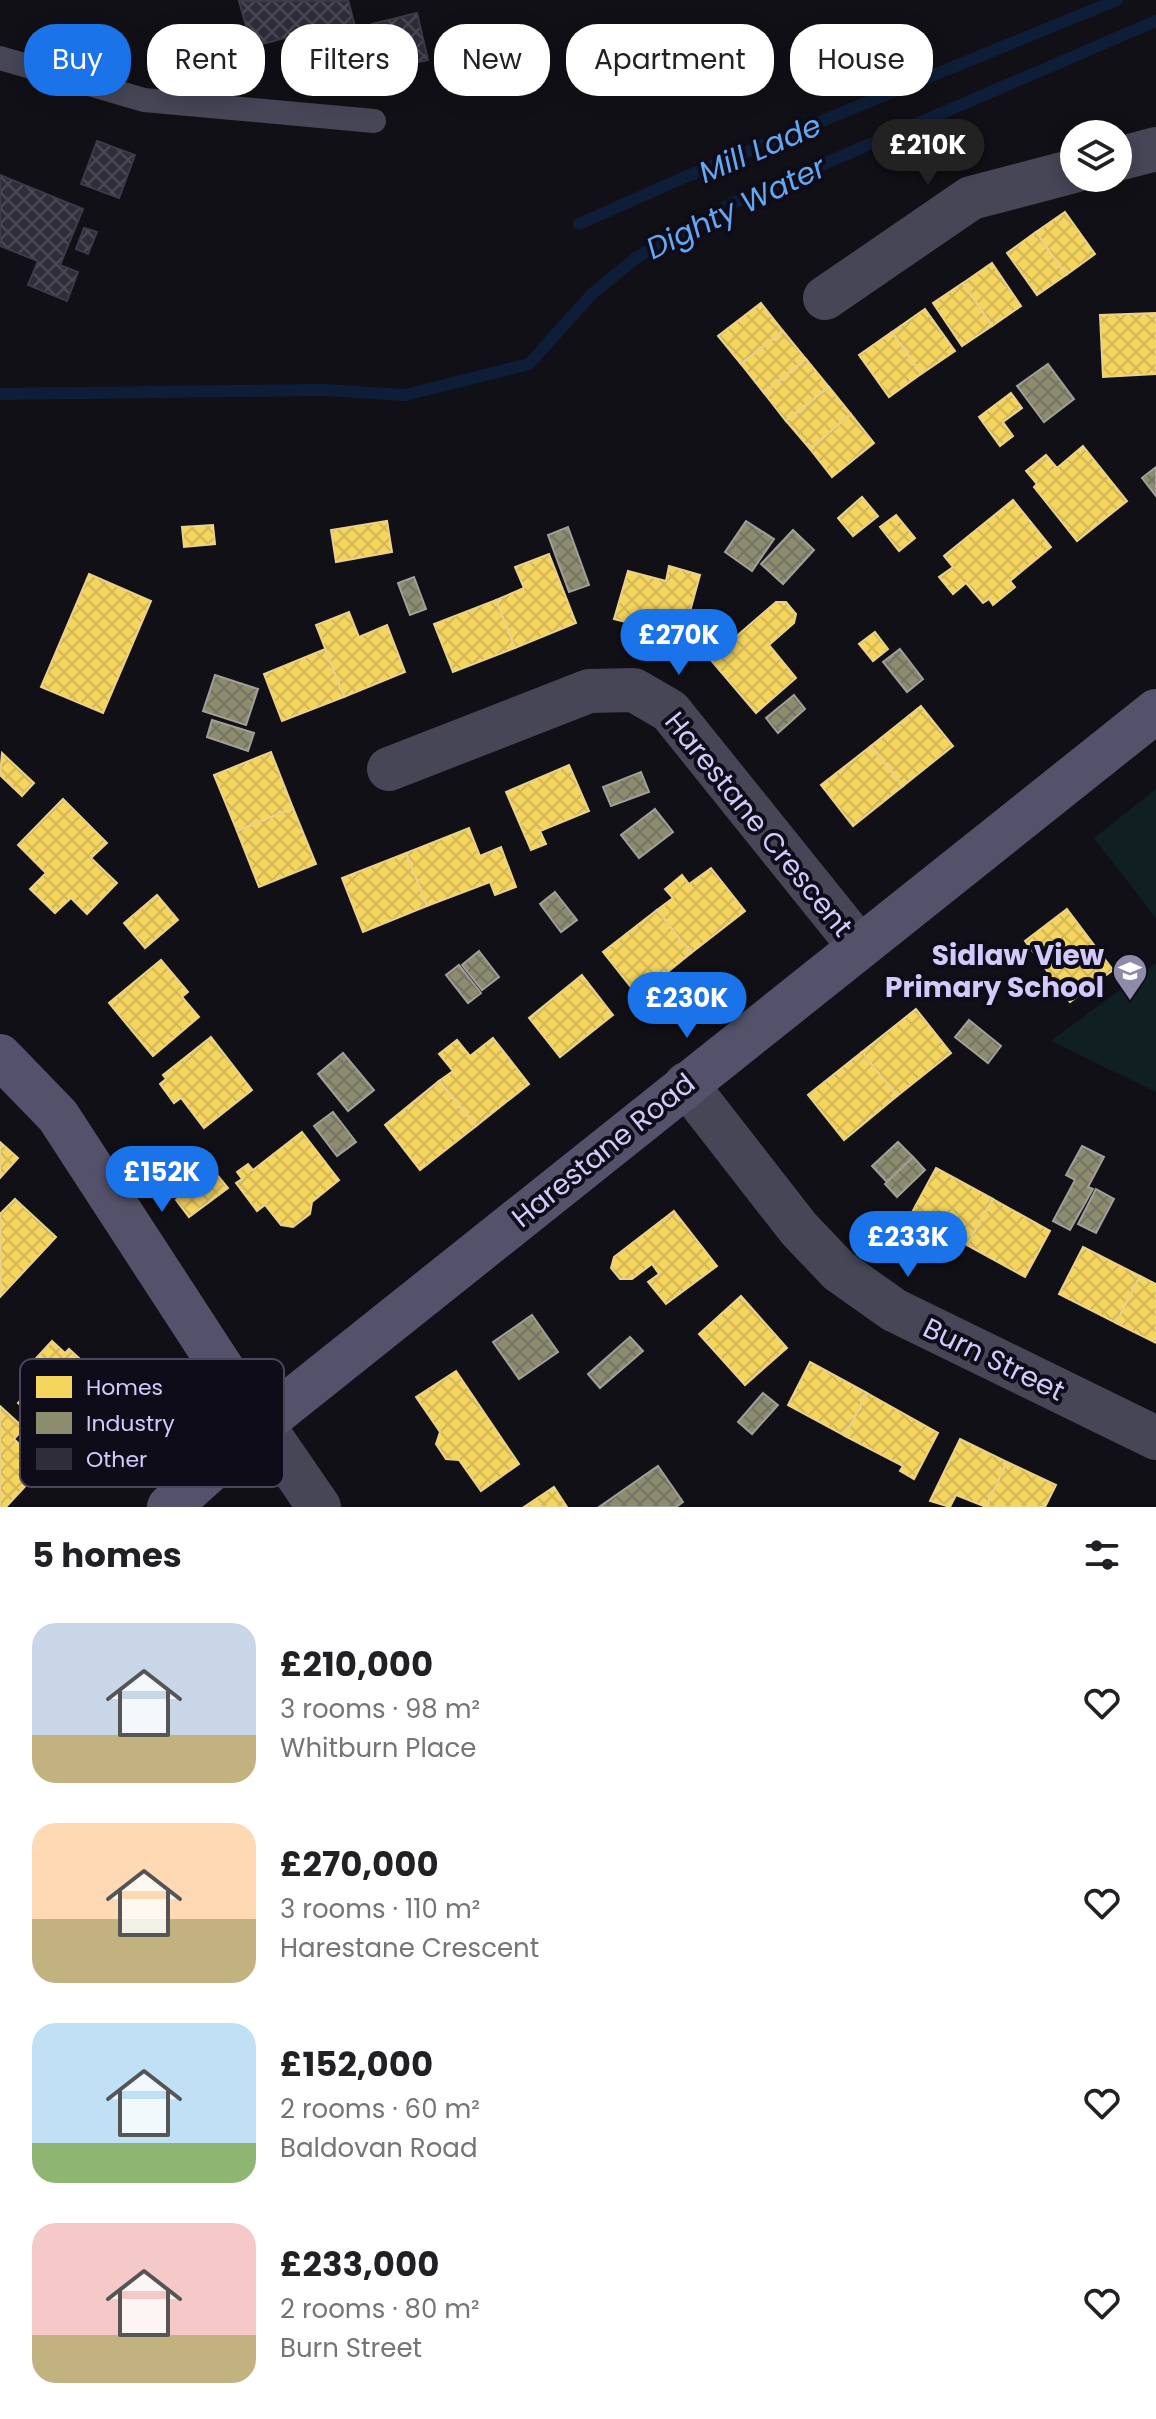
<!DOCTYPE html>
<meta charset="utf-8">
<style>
body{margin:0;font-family:Poppins,sans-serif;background:#f6f6f6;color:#202124;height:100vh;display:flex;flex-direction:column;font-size:30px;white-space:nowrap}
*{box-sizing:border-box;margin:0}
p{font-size:26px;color:#757577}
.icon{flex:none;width:44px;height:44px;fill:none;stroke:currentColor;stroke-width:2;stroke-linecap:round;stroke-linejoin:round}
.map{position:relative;height:1507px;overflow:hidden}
.panel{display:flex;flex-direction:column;background:#fff;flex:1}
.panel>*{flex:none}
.top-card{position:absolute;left:24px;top:24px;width:1108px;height:72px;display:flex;gap:16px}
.tools{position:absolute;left:1060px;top:120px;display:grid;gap:16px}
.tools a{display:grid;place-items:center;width:72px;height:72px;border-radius:50%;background:#fff;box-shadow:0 4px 20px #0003;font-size:40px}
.price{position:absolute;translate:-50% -68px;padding:0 18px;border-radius:28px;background:#1a73e8;color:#fff;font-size:26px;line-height:52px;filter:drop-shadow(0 2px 4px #0008)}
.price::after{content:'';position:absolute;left:50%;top:48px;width:24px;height:18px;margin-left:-12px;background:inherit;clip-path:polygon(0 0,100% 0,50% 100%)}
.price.on{background:#222;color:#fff}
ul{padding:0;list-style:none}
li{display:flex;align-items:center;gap:24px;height:200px;padding:0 32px}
li span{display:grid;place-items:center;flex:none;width:224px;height:160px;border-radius:24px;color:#555}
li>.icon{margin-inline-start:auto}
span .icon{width:96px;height:96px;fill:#fffc;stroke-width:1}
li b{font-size:34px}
h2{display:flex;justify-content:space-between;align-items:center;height:96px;padding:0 32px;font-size:34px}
.pill{padding:0 28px;border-radius:32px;background:#fff;box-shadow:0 4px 20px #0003;font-size:28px;line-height:72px}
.pill.on{background:#1a73e8;color:#fff}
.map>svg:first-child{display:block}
.park{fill:#102022}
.homes{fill:url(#homes-cross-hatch);stroke:#ebd28b;stroke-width:2}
.industry{fill:url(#industry-cross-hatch);stroke:#a19f98;stroke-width:2}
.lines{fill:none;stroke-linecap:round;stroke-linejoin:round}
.stream{stroke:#0f1e38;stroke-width:12}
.building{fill:url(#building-cross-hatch);stroke:#3e3a4a;stroke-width:2}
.lane{stroke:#474657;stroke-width:24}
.street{stroke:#474657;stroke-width:44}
.secondary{stroke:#54526a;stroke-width:44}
.labels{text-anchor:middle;stroke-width:8;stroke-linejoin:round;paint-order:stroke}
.street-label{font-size:28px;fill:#d2cbfa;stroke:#0f0c1a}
.poi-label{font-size:28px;font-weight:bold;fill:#d2cbfa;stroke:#0f0c1a;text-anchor:end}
.water-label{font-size:30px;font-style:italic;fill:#63a8f0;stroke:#0f0c1a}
.key{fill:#0f0c1a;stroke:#4a455d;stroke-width:2}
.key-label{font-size:22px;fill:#d2cbfa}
</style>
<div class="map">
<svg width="1156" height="1507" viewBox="0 0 1156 1507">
<defs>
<pattern id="homes-cross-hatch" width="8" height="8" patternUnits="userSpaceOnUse" patternTransform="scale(2)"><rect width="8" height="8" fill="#f6d55c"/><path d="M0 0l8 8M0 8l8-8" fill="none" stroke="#d1b759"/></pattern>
<pattern id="industry-cross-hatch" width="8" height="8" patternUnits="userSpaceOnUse" patternTransform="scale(2)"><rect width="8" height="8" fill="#8c8c6e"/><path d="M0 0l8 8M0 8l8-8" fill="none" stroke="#757464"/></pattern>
<pattern id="building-cross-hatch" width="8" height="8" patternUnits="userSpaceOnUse" patternTransform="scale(2)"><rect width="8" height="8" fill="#2f2d39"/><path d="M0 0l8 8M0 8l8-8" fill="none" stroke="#4c4a57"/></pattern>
</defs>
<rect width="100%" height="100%" fill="#111016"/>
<g class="park">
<polygon points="1156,789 1156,918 1094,838"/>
<polygon points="1156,963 1156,1092 1051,1041"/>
</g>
<g class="homes">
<polygon points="1065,212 1095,254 1066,275 1036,232"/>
<polygon points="1036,232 1066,275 1037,295 1007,253"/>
<polygon points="992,263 1021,306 992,326 963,283"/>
<polygon points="963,283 992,326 962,346 933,303"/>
<polygon points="761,303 783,331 741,364 718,336"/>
<polygon points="925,309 955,351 921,374 892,332"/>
<polygon points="1156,313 1156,374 1103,377 1100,315"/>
<polygon points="783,331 806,359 764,393 741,364"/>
<polygon points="892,332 921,374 889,397 859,355"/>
<polygon points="806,359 829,387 786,421 764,393"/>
<polygon points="829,387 851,414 810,449 786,421"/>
<polygon points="1011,393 1022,408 1003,422 1013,436 1000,446 979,417"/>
<polygon points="851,414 874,443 832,477 810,449"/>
<polygon points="1083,446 1127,501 1077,541 1034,487 1037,484 1026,471 1046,455 1057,468"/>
<polygon points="862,497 878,516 853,536 838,518"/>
<polygon points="1013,500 1051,547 1010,581 1015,587 993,605 989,599 983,603 966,583 953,594 939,577 953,567 944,556"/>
<polygon points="896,515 915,538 899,551 880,527"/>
<polygon points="387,521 392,552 336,562 331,530"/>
<polygon points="213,525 215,544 184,547 182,527"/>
<polygon points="549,554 576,623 515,648 496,600 524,588 515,567"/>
<polygon points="669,566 700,575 683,637 614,619 628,571 666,581"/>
<polygon points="89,574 151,601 103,713 41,687"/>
<polygon points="496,600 515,648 453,672 434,624"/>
<polygon points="776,602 786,602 796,614 794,623 769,645 796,678 756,713 710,659"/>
<polygon points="349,612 359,637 387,625 405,672 344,697 316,625"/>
<polygon points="875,632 888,649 873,661 859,644"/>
<polygon points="325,649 344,697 282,721 264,674"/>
<polygon points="921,706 953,746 903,786 871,746"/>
<polygon points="871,746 903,786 853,826 821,785"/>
<polygon points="271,752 293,808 237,831 214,775"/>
<polygon points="2,753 34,783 22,796 0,775"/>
<polygon points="569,765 589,811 540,831 546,844 531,850 506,792"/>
<polygon points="63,799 107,843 91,858 117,883 87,914 71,898 55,913 30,889 46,873 18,845"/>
<polygon points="293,808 316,864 259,887 237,831"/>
<polygon points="469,828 480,856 501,847 516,887 495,895 490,882 427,906 406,853"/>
<polygon points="406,853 427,906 363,932 342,878"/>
<polygon points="711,868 745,911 691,953 657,910 673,898 665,889 682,875 689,884"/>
<polygon points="157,895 178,920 145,948 124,923"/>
<polygon points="1067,909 1113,970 1070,1002 1025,941"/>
<polygon points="657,910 691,953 638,996 603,952"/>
<polygon points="161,960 188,992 182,997 199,1017 153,1056 109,1003"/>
<polygon points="582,975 613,1015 560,1057 529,1018"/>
<polygon points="916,1009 951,1053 897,1096 862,1052"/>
<polygon points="211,1037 252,1090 204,1128 181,1098 174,1103 160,1084 166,1079 163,1075"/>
<polygon points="493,1038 529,1084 476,1126 439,1081 453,1071 439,1054 457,1040 470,1056"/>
<polygon points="862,1052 897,1096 844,1140 808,1095"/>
<polygon points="439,1081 476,1126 420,1170 385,1125"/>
<polygon points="302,1132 339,1180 312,1202 310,1214 293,1227 281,1225 265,1205 257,1211 236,1183 242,1179 237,1172 248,1164 253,1170"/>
<polygon points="0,1142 18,1158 0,1178"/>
<polygon points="936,1168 993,1199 967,1245 911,1214"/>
<polygon points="214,1171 228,1188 189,1217 176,1200"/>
<polygon points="15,1199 56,1237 1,1296 0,1214"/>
<polygon points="993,1199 1050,1231 1025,1277 967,1245"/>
<polygon points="674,1211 717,1266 666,1304 648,1282 659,1274 652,1264 632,1279 620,1279 611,1268 614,1257"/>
<polygon points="1083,1247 1140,1276 1116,1323 1059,1294"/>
<polygon points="1140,1276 1156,1284 1156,1343 1116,1323"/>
<polygon points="741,1296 787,1348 745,1385 699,1334"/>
<polygon points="52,1341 65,1353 69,1349 117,1393 65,1447 18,1403 42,1378 29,1366"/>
<polygon points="810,1362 867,1393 845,1436 788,1405"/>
<polygon points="456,1371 519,1464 481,1491 459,1460 446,1459 436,1444 440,1432 416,1397"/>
<polygon points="867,1393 938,1433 914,1479 900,1471 903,1466 845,1436"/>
<polygon points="0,1406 24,1428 14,1439 43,1467 6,1507 0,1507"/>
<polygon points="960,1439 1007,1462 986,1507 956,1495 950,1507 930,1501"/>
<polygon points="1007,1462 1056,1485 1045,1507 986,1507"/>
<polygon points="554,1487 567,1507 524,1507"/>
</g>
<g class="industry">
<polygon points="1048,364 1074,399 1044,422 1017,386"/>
<polygon points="1156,467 1156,496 1142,478"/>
<polygon points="746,521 774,539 752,571 725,552"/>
<polygon points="568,527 589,585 569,592 548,535"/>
<polygon points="793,530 814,550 783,584 761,564"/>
<polygon points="414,577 426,609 410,615 398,583"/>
<polygon points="900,649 923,679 907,692 883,662"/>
<polygon points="215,675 258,689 246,725 203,711"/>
<polygon points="794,695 805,709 778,733 766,718"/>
<polygon points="212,720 254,733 248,751 207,737"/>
<polygon points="641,772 649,792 611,806 603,787"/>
<polygon points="655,809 673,832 639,858 621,835"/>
<polygon points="555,892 577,920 561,932 540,904"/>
<polygon points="479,951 499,977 482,990 462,965"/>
<polygon points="459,965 481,993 468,1003 446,975"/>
<polygon points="969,1020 1001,1046 988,1063 955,1037"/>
<polygon points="343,1053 374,1090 348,1111 318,1074"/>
<polygon points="333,1112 356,1142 337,1156 314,1126"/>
<polygon points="898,1142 913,1157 887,1182 872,1166"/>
<polygon points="1082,1146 1104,1157 1088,1187 1093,1189 1070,1230 1053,1221 1075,1180 1066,1175"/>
<polygon points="913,1157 925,1170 897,1197 885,1184"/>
<polygon points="1096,1189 1114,1199 1096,1233 1078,1224"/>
<polygon points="532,1315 558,1352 519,1379 493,1342"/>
<polygon points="630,1337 643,1351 600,1388 588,1374"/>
<polygon points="763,1393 778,1405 752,1434 738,1422"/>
<polygon points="658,1466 683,1502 676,1507 599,1507"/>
</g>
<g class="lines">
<g class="stream">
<polyline points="579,224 685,177 1117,0"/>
<polyline points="0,394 324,390 405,395 529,364 592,294 636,258 733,203 1156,21"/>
</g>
</g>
<g class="building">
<polygon points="348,0 356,30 323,39 320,28 252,47 239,1"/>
<polygon points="417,13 428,60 383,70 372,24"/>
<polygon points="97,141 135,155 119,198 81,184"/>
<polygon points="0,175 83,209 60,265 78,272 67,301 28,285 38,261 0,246"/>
<polygon points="84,228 97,232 88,254 76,249"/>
</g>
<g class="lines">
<polyline class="lane" points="0,58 144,100 374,121"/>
<g class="street">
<polyline points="1118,159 1156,149"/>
<polyline points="825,298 971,198 1074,171"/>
<polyline points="389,769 589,691 634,690 670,711 859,946"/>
<polyline points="686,1084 799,1229 839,1271 894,1310 1156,1438"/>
<polyline points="262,1424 319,1507"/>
</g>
<g class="secondary">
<polyline points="0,1056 58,1116 231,1382 262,1424"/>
<polyline points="169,1507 262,1424 1156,711"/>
</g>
</g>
<defs>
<g id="school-pin" transform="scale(1.8)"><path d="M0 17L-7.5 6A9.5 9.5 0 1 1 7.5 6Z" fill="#8e8aaa" stroke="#0f0c1a"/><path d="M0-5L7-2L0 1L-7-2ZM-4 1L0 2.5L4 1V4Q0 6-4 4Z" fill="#fff"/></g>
</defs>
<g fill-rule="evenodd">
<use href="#school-pin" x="1130" y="971"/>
</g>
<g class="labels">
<g class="street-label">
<text transform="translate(759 824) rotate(51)" y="10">Harestane Crescent</text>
<text transform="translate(603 1150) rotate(-39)" y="10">Harestane Road</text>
<text transform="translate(994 1359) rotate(26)" y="10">Burn Street</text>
</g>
<g class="poi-label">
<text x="1104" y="965">Sidlaw View<tspan x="1104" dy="32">Primary School</tspan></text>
</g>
<g class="water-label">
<text transform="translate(760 149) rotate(-23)" y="10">Mill Lade</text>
<text transform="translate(736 208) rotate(-26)" y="10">Dighty Water</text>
</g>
</g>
<rect x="20" y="1359" width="264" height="128" rx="12" class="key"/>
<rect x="36" y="1376" width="36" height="22" fill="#f6d55c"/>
<rect x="36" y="1412" width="36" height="22" fill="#8c8c6e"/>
<rect x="36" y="1448" width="36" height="22" fill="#2f2d39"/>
<g class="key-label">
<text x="86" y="1395">Homes</text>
<text x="86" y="1431">Industry</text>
<text x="86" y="1467">Other</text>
</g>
</svg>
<div class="tools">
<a><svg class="icon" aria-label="layers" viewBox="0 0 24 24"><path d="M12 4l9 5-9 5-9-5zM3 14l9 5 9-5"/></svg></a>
</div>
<b class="price on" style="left:928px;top:187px">£210K</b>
<b class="price" style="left:679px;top:677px">£270K</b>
<b class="price" style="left:687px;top:1040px">£230K</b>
<b class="price" style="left:162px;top:1214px">£152K</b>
<b class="price" style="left:908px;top:1279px">£233K</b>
<div class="top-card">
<a class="pill on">Buy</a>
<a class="pill">Rent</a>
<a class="pill">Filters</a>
<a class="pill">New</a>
<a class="pill">Apartment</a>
<a class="pill">House</a>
</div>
</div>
<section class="panel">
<h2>5 homes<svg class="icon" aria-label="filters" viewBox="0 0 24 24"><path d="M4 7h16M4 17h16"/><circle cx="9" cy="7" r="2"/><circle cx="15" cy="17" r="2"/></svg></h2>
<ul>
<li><span style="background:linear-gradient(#c9d6e8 70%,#c2b280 0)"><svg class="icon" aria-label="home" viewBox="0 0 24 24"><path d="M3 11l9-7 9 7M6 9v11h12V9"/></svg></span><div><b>£210,000</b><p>3 rooms · 98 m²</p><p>Whitburn Place</p></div><svg class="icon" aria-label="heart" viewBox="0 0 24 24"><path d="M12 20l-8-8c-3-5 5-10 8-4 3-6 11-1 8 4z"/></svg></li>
<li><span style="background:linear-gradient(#ffd9b3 60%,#c2b280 0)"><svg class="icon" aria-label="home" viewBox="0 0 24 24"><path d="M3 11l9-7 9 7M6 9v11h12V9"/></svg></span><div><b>£270,000</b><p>3 rooms · 110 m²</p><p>Harestane Crescent</p></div><svg class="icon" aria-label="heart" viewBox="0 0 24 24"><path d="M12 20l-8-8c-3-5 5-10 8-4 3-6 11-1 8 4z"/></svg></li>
<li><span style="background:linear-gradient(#bfe0f5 75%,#8fb573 0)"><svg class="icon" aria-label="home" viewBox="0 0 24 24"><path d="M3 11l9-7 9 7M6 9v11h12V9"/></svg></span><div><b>£152,000</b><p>2 rooms · 60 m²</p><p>Baldovan Road</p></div><svg class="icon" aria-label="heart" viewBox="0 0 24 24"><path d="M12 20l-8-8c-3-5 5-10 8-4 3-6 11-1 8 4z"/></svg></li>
<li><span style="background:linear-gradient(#f6c9c9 70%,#c2b280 0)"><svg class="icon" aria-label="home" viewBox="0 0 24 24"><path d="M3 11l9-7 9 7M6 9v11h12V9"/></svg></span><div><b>£233,000</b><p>2 rooms · 80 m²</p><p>Burn Street</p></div><svg class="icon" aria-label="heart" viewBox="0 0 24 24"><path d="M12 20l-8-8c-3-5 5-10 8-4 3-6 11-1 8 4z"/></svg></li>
</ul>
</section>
